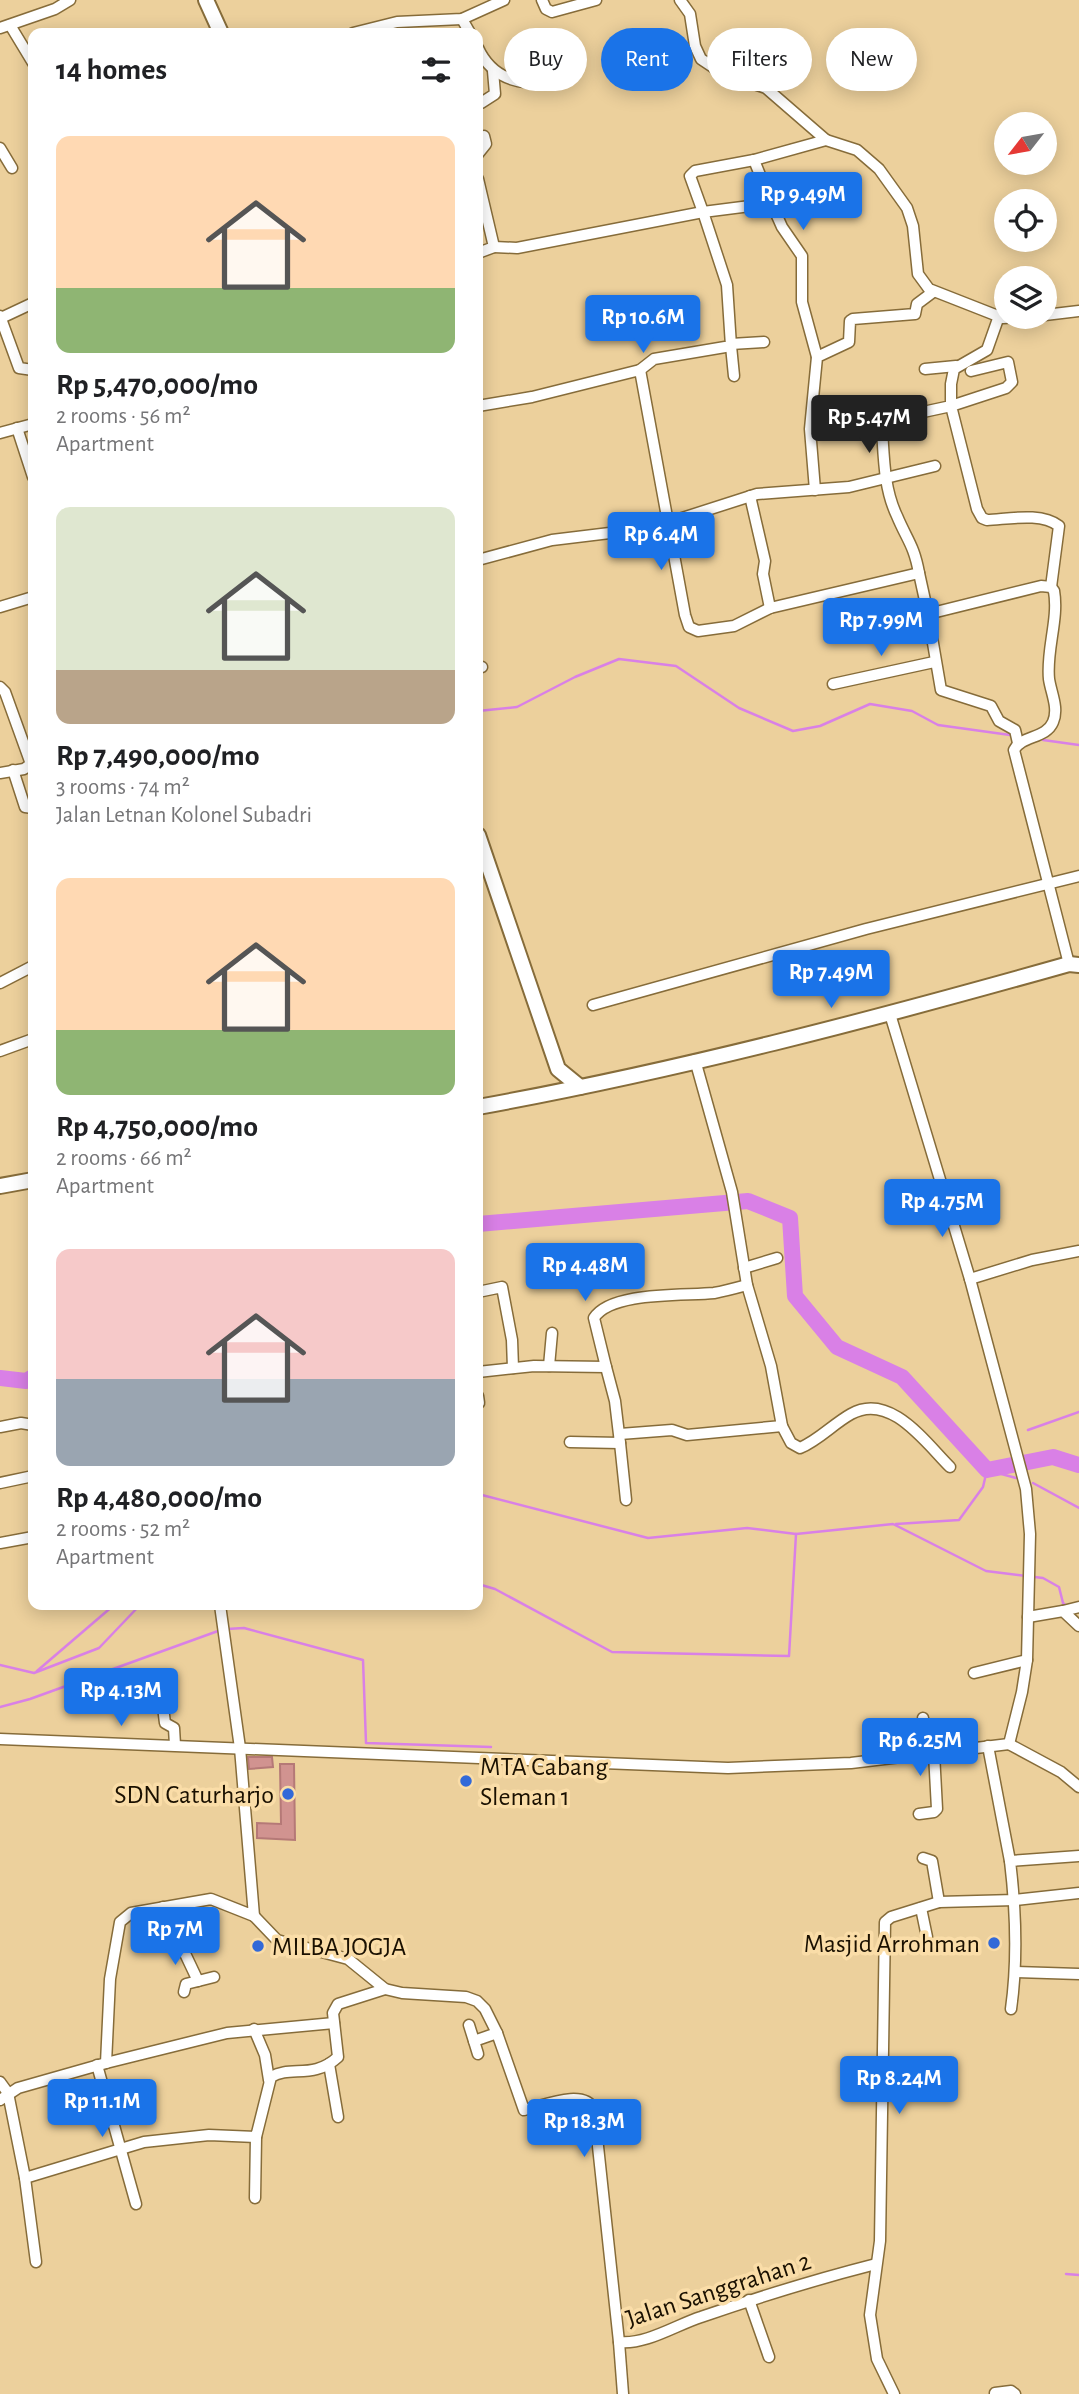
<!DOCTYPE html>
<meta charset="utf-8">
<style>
body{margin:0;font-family:"Alegreya Sans",sans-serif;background:#f2f2f2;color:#202124;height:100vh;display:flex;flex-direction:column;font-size:26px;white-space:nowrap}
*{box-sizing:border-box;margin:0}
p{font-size:23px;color:#757577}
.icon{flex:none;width:38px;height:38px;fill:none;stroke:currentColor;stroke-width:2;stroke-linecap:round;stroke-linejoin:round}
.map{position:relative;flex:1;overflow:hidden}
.panel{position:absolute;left:28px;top:28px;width:455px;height:1582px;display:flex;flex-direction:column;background:#fff;border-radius:14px;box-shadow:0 4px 18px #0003}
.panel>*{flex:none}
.top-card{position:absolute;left:504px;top:28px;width:469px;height:63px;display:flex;gap:14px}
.needle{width:46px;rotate:239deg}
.controls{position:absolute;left:994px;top:112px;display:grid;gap:14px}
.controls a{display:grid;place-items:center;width:63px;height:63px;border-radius:50%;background:#fff;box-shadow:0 4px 18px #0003;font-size:35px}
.price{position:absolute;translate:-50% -60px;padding:0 16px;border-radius:7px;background:#1a73e8;color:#fff;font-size:23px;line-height:46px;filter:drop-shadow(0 2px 4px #0008)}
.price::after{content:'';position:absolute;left:50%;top:42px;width:21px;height:16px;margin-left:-10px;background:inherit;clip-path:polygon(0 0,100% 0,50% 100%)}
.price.selected{background:#222;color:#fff}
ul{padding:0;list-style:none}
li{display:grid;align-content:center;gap:14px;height:371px;padding:0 28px}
li span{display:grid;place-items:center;height:217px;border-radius:14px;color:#555}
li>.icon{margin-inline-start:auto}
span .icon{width:126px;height:126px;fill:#fffc;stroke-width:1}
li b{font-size:30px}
h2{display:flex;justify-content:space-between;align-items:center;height:84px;padding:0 28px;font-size:30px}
.tag{padding:0 24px;border-radius:32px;background:#fff;box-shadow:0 4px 18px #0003;font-size:24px;line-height:63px}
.tag.selected{background:#1a73e8;color:#fff}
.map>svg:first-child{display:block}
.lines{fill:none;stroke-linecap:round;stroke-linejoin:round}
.stream{stroke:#d980e6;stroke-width:2.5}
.river{stroke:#d980e6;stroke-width:16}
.building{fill:#d19390;stroke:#b57977;stroke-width:2}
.street-casing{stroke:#866c3a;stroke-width:13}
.secondary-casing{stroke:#866c3a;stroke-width:18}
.street{stroke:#fff;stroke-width:10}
.secondary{stroke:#fff;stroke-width:14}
.poi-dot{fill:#3269d8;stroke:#fadda8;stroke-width:2.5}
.labels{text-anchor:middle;stroke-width:7;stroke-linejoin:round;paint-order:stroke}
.poi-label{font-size:26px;fill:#1a1000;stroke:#fadda8;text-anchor:start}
.street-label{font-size:26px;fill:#1a1000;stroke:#fadda8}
</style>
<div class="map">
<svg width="1079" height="2394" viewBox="0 0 1079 2394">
<rect width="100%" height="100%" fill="#ecd09c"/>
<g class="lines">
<g class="stream">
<polyline points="478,711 517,707 575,677 619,659 676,666 739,708 793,731 820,726 870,704 912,711 938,725 1010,735"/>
<polyline points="1043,740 1079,745"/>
<polyline points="1028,1430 1079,1412"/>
<polyline points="1033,1483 1079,1508"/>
<polyline points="478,1494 648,1538 747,1528 796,1534"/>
<polyline points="896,1524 959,1520 983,1487 987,1470 1016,1478"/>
<polyline points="478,1584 495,1589 612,1652 789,1656 796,1534 893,1524 986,1571 1043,1578 1059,1587 1063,1603 1067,1607"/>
<polyline points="227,1629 244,1628 363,1660 366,1743 491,1747"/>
<polyline points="0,1665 34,1673 99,1648 140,1605"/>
<polyline points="37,1671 114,1605"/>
<polyline points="0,1707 30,1699 218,1631"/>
<polyline points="1066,2274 1079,2275"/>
</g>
<g class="river">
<polyline points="478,1224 748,1201 790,1218 795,1296 837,1347 902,1377 987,1470 1053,1457 1079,1465"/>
<polyline points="0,1378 26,1381 33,1377"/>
</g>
</g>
<g class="building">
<polygon points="248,1757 272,1757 273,1767 249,1769"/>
<polygon points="280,1764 294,1764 295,1840 257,1838 257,1823 281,1824"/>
</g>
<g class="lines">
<g class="street-casing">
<g id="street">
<polyline points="542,0 546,9 552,12 596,0"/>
<polyline points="680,0 690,14 695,46 701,59 722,73 766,88 826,140"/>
<polyline points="462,19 470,33"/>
<polyline points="10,25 33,63"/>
<polyline points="0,28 55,9 70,0"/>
<polyline points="353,33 397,22 462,19 504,0"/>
<path d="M478,48C494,83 525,85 560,83"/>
<polyline points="481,103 495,94 493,71"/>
<polyline points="0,148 12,168"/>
<polyline points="478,154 486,144 484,136"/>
<polyline points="754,160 770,200"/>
<polyline points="478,179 494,247 478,253"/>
<polyline points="494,247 517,248 703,212 690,176 695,171 754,160 826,140 857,150 879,169 907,208 913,226 918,274 929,289 1003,318 1024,317"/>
<polyline points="1045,315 1079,311"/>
<polyline points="0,316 19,368 33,370"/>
<polyline points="1,318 33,303"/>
<polyline points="731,344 764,342"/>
<polyline points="731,346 734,376"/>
<polyline points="925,369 956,366"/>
<polyline points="640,370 654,359 731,346 727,285 703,212 758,205 770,200 782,227 802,256 802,302 817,357"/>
<path d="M971,371L1008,362L1012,382L1006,388L951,406L977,509L982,518L987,520C1009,519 1041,512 1059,526L1051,587"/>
<path d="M478,406L532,397L640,370L685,615L689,627L698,631L734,626L770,608L919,573C914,545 907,540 897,516C884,489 884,459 882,429"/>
<polyline points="900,417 951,406 951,384 954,369 987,350 999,316"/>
<polyline points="17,428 33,477"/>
<polyline points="0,433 33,424"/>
<polyline points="815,490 810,429 817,357 849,342 850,321 853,319 915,314 917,304 933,292"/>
<polyline points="750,496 765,561 763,574 770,608"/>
<polyline points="478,560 552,540 651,528 757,494 849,487 935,466"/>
<path d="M919,573L928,614L1041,586L1051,587L1054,591C1059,619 1046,650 1049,679C1051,693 1059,708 1053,722C1046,739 1022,735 1014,750L1069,964"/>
<polyline points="0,607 33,597"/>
<polyline points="928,614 941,690 991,706 999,721 1015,730 1018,743"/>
<polyline points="478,668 482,667"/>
<polyline points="833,684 934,662"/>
<polyline points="0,687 5,692 31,764 24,769 0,773"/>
<polyline points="13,770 25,807 33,808"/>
<polyline points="0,983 33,966"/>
<polyline points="593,1005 866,929 1079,876"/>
<polyline points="890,1014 970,1279 1026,1489 1030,1534 1027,1660 1022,1692 1009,1744"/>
<polyline points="0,1051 33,1039"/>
<polyline points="744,1268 777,1258"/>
<polyline points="970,1279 1032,1260 1079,1251"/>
<polyline points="478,1292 502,1287 512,1340 513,1368"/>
<polyline points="549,1366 552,1333"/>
<path d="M478,1372L534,1366L606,1367L594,1318C611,1291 685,1296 714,1293C725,1291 736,1288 747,1285"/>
<polyline points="478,1396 479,1403"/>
<path d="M782,1426L791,1443L800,1448C819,1440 833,1424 851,1414C890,1392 925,1442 950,1467"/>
<polyline points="0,1427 21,1423 33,1425"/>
<polyline points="620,1434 672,1430 687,1435 782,1426 771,1366 747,1285 732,1192 695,1060"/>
<polyline points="570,1442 620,1443 615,1401 606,1367"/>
<polyline points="620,1443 626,1500"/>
<polyline points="0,1483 33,1476"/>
<polyline points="0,1543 33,1537"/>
<polyline points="1063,1611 1079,1607"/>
<polyline points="1028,1617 1063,1611 1079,1626"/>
<polyline points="974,1673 1027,1660"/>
<polyline points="162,1699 165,1723 174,1728 175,1745"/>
<polyline points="923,1718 926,1754"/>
<polyline points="0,1739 728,1768 851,1763 1009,1744"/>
<polyline points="1009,1744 1061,1772 1079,1787"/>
<polyline points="988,1746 1010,1861"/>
<polyline points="919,1814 934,1812 937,1809 934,1753"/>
<polyline points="923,1858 932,1861 939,1902"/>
<polyline points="163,1907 198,1981 214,1977"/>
<polyline points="921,1908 927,1937"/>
<path d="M254,1916L277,1940L348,1959L385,1989L402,1993L466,1997L477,2001L485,2009L497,2033L524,2110C543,2106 583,2088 594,2109L619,2342C646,2345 676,2325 701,2317C759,2297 817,2279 876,2264"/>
<polyline points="1016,1972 1079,1974"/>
<polyline points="184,1992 186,1984 198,1981"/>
<path d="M1011,2009C1018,1959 1016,1911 1010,1861L1079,1856"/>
<polyline points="469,2025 474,2041 497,2033"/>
<polyline points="254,2029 265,2055 269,2080"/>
<polyline points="474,2041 478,2054"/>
<polyline points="106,2063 227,2033 334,2023"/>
<polyline points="329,2064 338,2117"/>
<polyline points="97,2065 136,2204"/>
<path d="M0,2082L8,2093L25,2178L144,2142L209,2135L256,2137L271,2077C291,2065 313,2080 338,2057L333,2013L338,2004L385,1989"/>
<polyline points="0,2100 18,2088 106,2063 110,1979 120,1922 131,1913 211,1899 254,1916 240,1748 220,1605"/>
<polyline points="25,2178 36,2262"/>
<polyline points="255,2198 256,2137"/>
<polyline points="749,2300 769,2357"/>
<polyline points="619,2342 623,2394"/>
<polyline points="995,2393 1011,2391 1015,2394"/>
<polyline points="894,2394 877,2359 870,2315 880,2241 885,1922 891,1917 939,1902 1015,1900 1079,1893"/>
</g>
</g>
<g class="secondary-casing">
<g id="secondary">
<polyline points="206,0 221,33"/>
<polyline points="478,835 558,1069 580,1087"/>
<path d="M478,1107C677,1071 874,1019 1069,964L1079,965"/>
<polyline points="0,1186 33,1180"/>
</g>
</g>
<use href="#street" class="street"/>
<use href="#secondary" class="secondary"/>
</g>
<g class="poi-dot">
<circle cx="466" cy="1781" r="7"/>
<circle cx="288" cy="1794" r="7"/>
<circle cx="994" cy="1943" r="7"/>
<circle cx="258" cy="1946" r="7"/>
</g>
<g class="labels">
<g class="poi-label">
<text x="480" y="1775">MTA Cabang<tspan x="480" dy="30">Sleman 1</tspan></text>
<text x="274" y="1803" text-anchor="end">SDN Caturharjo</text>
<text x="980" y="1952" text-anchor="end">Masjid Arrohman</text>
<text x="272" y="1955">MILBA JOGJA</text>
</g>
<g class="street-label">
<text transform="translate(718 2289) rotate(-18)" y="9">Jalan Sanggrahan 2</text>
</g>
</g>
</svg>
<div class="controls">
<a><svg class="needle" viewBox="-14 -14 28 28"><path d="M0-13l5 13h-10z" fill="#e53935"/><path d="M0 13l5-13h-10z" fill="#757577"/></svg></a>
<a><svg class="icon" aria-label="locate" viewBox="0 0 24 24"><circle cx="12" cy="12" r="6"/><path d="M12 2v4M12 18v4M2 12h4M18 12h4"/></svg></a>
<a><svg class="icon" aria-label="layers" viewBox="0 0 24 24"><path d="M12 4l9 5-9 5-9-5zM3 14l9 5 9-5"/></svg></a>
</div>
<b class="price" style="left:803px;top:232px">Rp 9.49M</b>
<b class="price" style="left:643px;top:355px">Rp 10.6M</b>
<b class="price selected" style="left:869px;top:455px">Rp 5.47M</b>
<b class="price" style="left:661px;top:572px">Rp 6.4M</b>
<b class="price" style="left:881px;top:658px">Rp 7.99M</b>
<b class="price" style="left:831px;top:1010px">Rp 7.49M</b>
<b class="price" style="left:942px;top:1239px">Rp 4.75M</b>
<b class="price" style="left:585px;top:1303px">Rp 4.48M</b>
<b class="price" style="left:121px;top:1728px">Rp 4.13M</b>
<b class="price" style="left:920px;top:1778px">Rp 6.25M</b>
<b class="price" style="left:175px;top:1967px">Rp 7M</b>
<b class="price" style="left:899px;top:2116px">Rp 8.24M</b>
<b class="price" style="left:102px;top:2139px">Rp 11.1M</b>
<b class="price" style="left:584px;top:2159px">Rp 18.3M</b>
<div class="top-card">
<a class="tag">Buy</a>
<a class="tag selected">Rent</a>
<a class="tag">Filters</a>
<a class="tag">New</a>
</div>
<section class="panel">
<h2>14 homes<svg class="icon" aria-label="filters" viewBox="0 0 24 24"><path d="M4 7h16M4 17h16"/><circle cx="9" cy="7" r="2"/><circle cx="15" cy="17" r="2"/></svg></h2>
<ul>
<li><span style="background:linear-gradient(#ffd9b3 70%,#8fb573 0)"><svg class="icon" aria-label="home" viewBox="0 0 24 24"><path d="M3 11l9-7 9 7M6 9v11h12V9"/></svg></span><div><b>Rp 5,470,000/mo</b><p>2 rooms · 56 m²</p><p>Apartment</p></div></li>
<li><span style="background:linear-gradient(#dfe7d0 75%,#b9a48a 0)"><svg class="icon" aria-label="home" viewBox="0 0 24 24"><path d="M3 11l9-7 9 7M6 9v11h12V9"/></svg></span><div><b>Rp 7,490,000/mo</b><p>3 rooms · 74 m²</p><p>Jalan Letnan Kolonel Subadri</p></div></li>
<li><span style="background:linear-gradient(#ffd9b3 70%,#8fb573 0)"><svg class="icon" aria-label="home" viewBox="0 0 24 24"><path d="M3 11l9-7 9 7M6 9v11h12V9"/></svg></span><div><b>Rp 4,750,000/mo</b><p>2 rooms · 66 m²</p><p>Apartment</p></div></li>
<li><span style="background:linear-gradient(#f6c9c9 60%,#9aa5b1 0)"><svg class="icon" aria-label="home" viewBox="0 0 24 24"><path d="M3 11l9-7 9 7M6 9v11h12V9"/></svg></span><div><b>Rp 4,480,000/mo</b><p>2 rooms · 52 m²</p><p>Apartment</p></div></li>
</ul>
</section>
</div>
